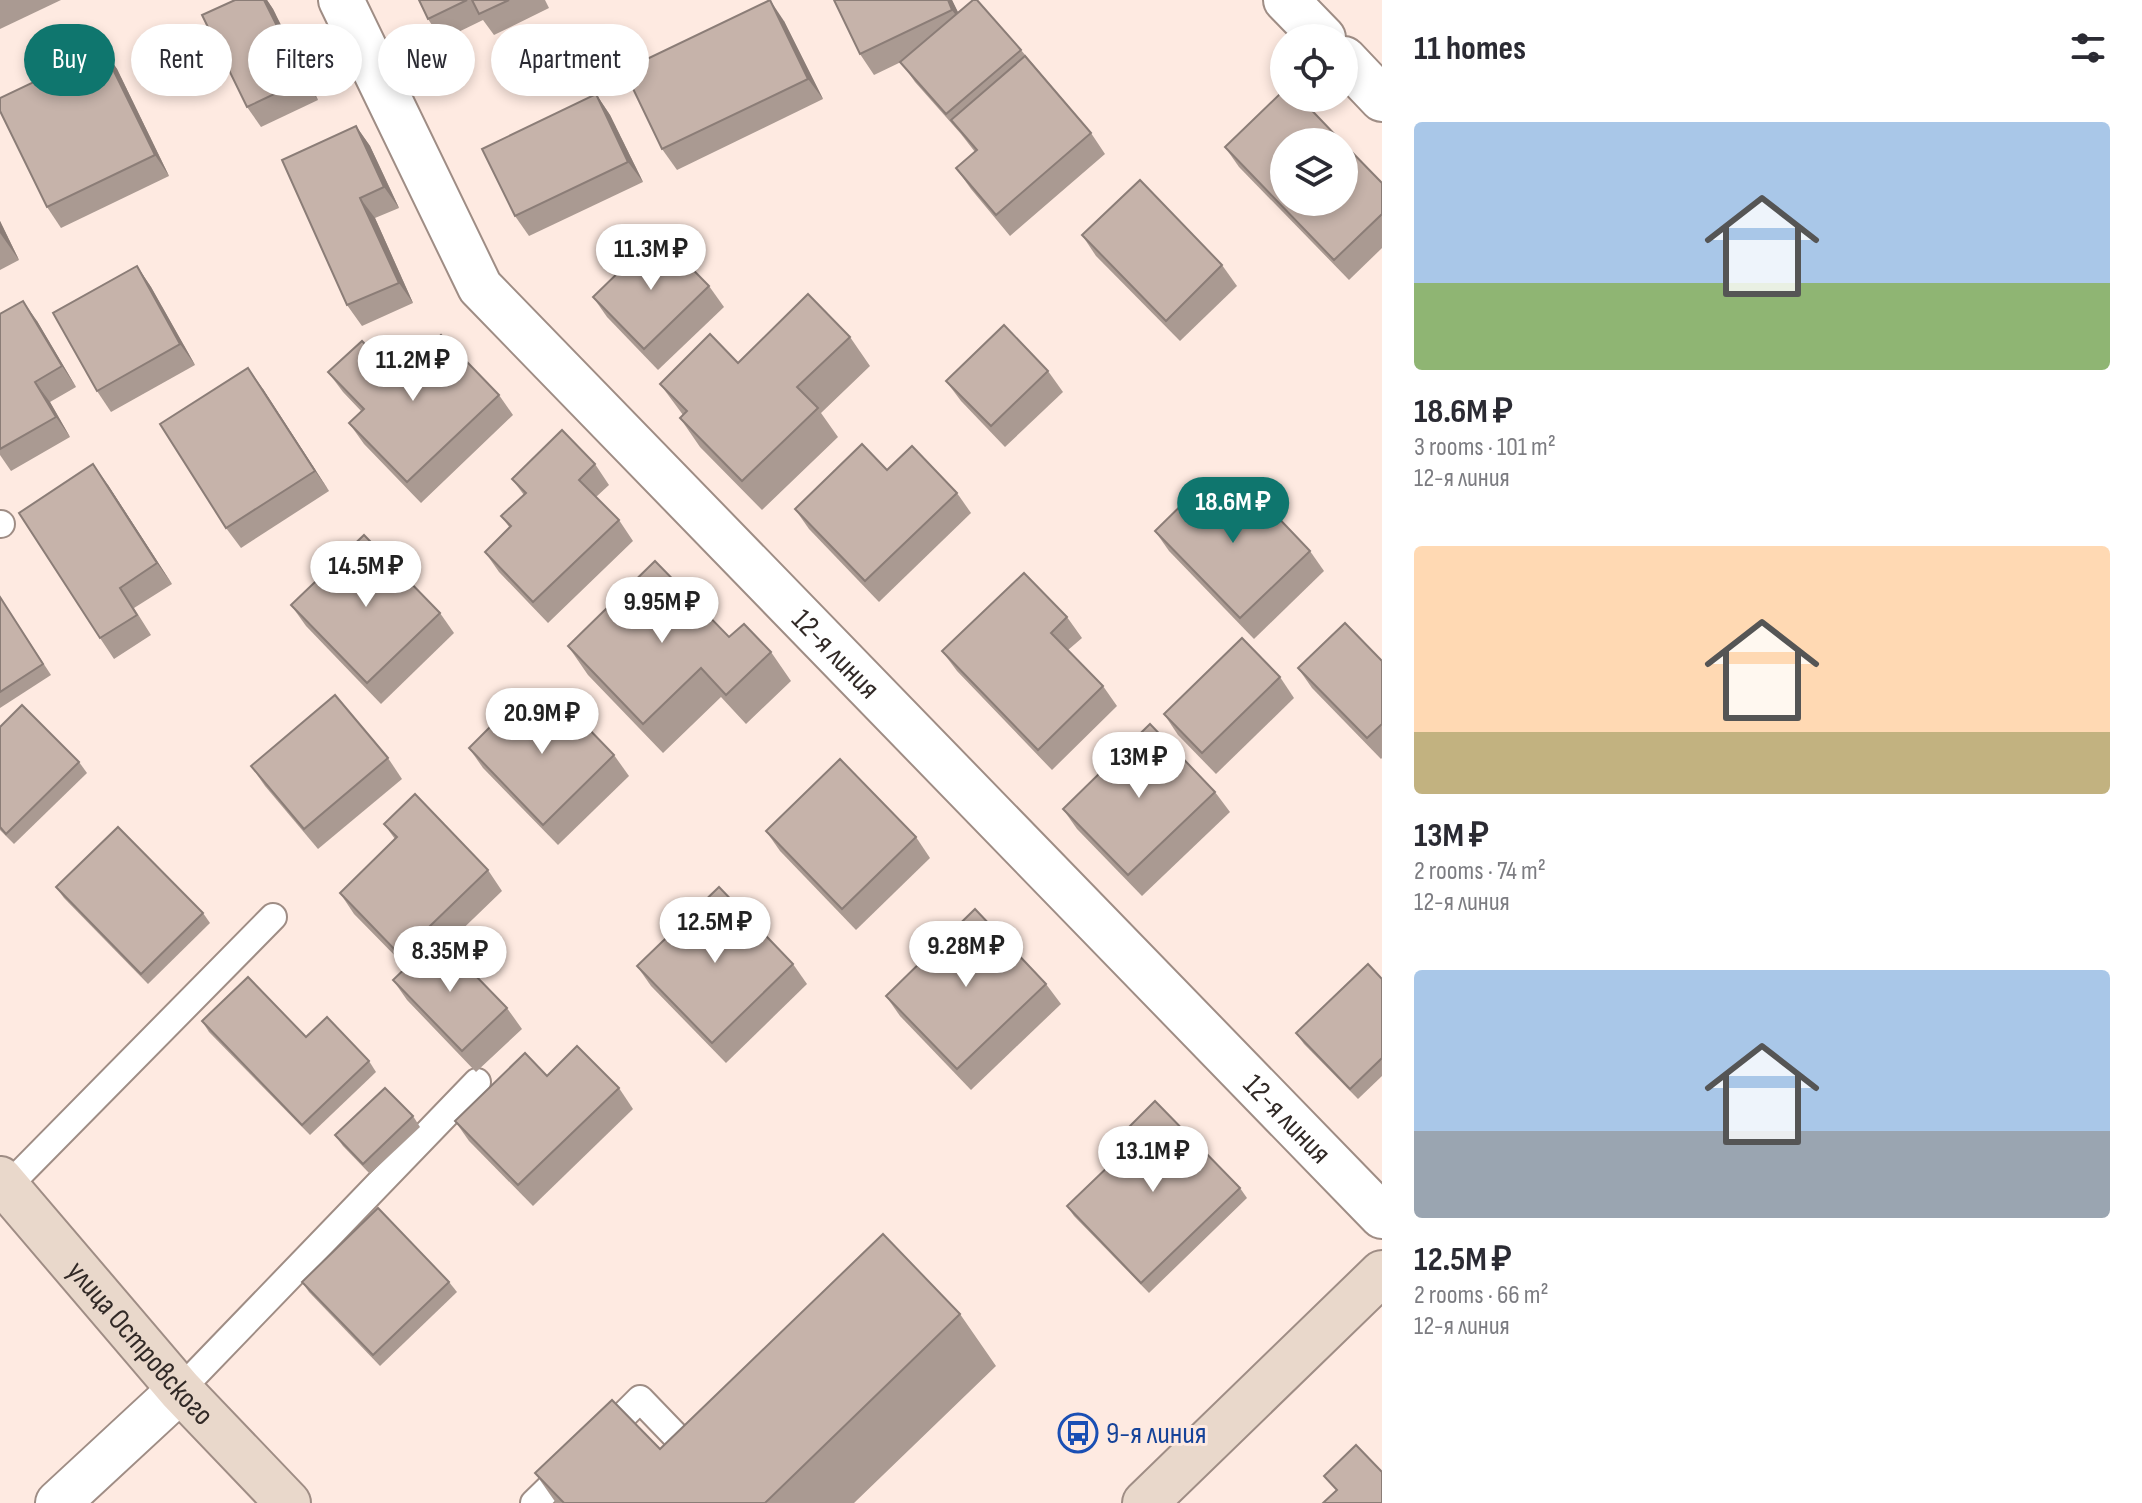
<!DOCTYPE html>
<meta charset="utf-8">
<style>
body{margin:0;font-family:"Sofia Sans Condensed",sans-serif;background:#f2f2f3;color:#2b2b33;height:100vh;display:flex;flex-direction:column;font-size:30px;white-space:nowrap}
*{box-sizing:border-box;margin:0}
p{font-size:26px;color:#7c7c81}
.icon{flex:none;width:44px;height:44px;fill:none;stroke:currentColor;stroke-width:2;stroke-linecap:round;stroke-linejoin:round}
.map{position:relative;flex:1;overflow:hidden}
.drawer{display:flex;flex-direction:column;background:#fff;width:760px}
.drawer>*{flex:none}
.guide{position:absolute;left:24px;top:24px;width:760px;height:72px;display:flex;gap:16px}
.buttons{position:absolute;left:1270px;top:24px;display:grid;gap:16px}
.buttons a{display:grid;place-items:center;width:88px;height:88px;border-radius:50%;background:#fff;box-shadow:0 4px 12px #0003;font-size:40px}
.price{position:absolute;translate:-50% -68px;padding:0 18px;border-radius:28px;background:#fff;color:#222;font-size:26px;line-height:52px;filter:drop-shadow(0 2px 4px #0008)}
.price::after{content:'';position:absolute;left:50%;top:48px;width:24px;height:18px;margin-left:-12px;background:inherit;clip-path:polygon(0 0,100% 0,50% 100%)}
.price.on{background:#0f766e;color:#fff}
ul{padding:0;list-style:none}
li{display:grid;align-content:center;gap:16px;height:424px;padding:0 32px}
li span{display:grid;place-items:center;height:248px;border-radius:8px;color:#555}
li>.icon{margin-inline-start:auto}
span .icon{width:144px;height:144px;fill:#fffc;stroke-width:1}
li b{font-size:34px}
h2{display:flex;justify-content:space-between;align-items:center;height:96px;padding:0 32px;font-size:34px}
.tag{padding:0 28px;border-radius:36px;background:#fff;box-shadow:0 4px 12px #0003;font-size:28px;line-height:72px}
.tag.on{background:#0f766e;color:#fff}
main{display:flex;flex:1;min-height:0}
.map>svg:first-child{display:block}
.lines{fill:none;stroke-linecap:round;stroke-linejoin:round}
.lane-casing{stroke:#9f8d85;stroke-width:30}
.street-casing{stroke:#9f8d85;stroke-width:48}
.secondary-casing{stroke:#9f8d85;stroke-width:48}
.lane{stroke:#fff;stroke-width:26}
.street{stroke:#fff;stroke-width:44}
.secondary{stroke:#e9d8cb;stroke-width:44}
.wall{fill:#aa9a92}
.shaded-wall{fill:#8b7d77}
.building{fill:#c6b3aa;stroke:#8b7d77;stroke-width:2}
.labels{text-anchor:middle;stroke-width:6;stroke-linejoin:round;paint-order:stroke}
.street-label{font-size:30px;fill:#312926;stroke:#feeae1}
.transit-label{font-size:30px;fill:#164399;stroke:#feeae1;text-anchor:start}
</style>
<main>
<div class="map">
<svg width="1382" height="1503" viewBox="0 0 1382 1503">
<rect width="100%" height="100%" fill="#feeae1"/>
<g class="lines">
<g class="lane-casing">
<g id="lane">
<polyline points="0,524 1,524"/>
<polyline points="7,1187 273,917"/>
<polyline points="180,1390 477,1082"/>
<polyline points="600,1439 640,1399 694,1455 699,1451"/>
<polyline points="534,1503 572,1466"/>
</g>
</g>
<g class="street-casing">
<g id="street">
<path id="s1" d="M341,0L480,287L1382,1216"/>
<polyline points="1286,0 1323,38"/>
<polyline points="1344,59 1382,99"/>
<polyline points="58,1503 180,1390"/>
</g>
</g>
<g class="secondary-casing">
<g id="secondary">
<path id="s2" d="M0,1179L180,1390L288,1503"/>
<polyline points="1145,1503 1382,1273"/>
</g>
</g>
<use href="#lane" class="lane"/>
<use href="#street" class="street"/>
<use href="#secondary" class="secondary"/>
</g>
<g class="wall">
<polygon points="0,0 61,0 0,29"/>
<polygon points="235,0 267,0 273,9 318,100 261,127 247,107"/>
<polygon points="419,0 545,0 549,8 494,35 483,20 442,40 428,19"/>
<polygon points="952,0 958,13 1021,50 1091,133 1105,154 1010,236 971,189 956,168 975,152 961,134 915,82 901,62 874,75 860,54"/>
<polygon points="784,21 823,99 677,170 662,149"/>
<polygon points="103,49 117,69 169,176 61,228 47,207"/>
<polygon points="596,94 610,115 643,182 529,236 515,216"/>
<polygon points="356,126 370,146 399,208 375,218 413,303 362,326 347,305"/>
<polygon points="1225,147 1382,183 1382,248 1349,280 1239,167"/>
<polygon points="0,221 19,260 0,270"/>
<polygon points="1082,235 1222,265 1237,286 1180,341 1096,256"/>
<polygon points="137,266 151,287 195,365 111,412 97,391"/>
<polygon points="709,286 724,307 658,370 607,317 593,297"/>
<polygon points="0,314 37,321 76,387 50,402 70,437 11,471 0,455"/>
<polygon points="850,337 870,366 821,413 838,437 762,510 700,447 680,418 683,415 660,384 738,363"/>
<polygon points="1048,371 1063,392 1005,447 961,401 946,381"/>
<polygon points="328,372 397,377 499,395 513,415 421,503 364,444 349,423 362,412 343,392"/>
<polygon points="263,389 329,491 241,548 226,528"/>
<polygon points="595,464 609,485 596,497 619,520 633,541 548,623 499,572 485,552 510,528 501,516 524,495 512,479"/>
<polygon points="108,485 172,584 134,608 151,635 114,659 100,638"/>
<polygon points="957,493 971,513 879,602 809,529 795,509"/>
<polygon points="1155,531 1310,551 1324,571 1254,639 1169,551"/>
<polygon points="0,597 51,675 0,708"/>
<polygon points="291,605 440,613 454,633 381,704 306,626"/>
<polygon points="1067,617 1082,638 1068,650 1103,686 1117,706 1052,770 957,671 942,651"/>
<polygon points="729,637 771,652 791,681 746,724 721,697 663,753 588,675 568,646"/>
<polygon points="1382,661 1382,758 1381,759 1312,688 1298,668"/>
<polygon points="1280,677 1294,698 1216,774 1178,735 1164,714"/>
<polygon points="519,724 614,755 629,776 558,845 483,768 469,748"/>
<polygon points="0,727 79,762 87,773 14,844 0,830"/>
<polygon points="388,758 402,779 318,849 265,786 251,766"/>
<polygon points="1215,792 1230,812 1142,896 1077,829 1063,809"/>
<polygon points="384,824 488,870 502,891 446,945 507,1008 522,1029 476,1072 407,1000 393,980 406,967 354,914 340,893 395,839"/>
<polygon points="766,831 916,837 930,858 856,930 780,851"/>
<polygon points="56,887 203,913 210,923 148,984 64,898"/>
<polygon points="793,964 807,984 726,1063 651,986 637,966"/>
<polygon points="1382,979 1382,1076 1358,1099 1304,1044 1296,1033"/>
<polygon points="1046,984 1061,1004 971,1090 900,1016 886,996"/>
<polygon points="202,1021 306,1037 369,1061 376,1072 310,1135 209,1032"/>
<polygon points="547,1076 619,1088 633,1109 533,1206 469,1141 455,1121"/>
<polygon points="413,1116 420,1127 370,1174 343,1146 335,1135"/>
<polygon points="1129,1127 1240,1188 1247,1198 1149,1293 1074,1216 1067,1206 1137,1138"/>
<polygon points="302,1282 449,1282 457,1292 380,1366 309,1292"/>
<polygon points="960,1314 996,1366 854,1503 556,1503 535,1473 660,1449"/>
</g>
<g class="shaded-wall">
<polygon points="264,0 267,0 273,9 318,100 304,80"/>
<polygon points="770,0 784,21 823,99 808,79"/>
<polygon points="948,0 952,0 967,30 952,10"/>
<polygon points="103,49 117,69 169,176 155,155"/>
<polygon points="596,94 610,115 643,182 628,162"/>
<polygon points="356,126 370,146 399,208 384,187"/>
<polygon points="360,198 375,218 413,303 399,283"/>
<polygon points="0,221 19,260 0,233"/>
<polygon points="137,266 151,287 195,365 180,344"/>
<polygon points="23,301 37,321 76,387 62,366"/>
<polygon points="248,368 263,389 329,491 315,471"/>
<polygon points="35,382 50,402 70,437 56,417"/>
<polygon points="93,464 108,485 172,584 157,563"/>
</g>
<g class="building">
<polygon points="235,0 264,0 304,80 247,107 202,15"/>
<polygon points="419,0 467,0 428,19"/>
<polygon points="472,0 509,0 479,14"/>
<polygon points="770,0 808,79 662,149 624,70"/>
<polygon points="834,0 948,0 952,10 860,54"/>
<polygon points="973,0 977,0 1021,50 946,114 900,62"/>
<polygon points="103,49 155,155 47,207 0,111 0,98"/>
<polygon points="1025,56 1091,133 996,215 956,168 977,150 951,120"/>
<polygon points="1284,90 1284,98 1300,98 1342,142 1284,142 1284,202 1344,202 1344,144 1382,183 1382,214 1334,260 1225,147"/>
<polygon points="596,94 628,162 515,216 482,149"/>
<polygon points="356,126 384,187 360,198 399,283 347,305 282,160"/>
<polygon points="1140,180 1222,265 1166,321 1082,235"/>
<polygon points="658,234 709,286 644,349 593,297"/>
<polygon points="137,266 180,344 97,391 53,313"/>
<polygon points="808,294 850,337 797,387 818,408 742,481 680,418 687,411 660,384 710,334 738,363"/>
<polygon points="23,301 62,366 35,382 56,417 0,449 0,314"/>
<polygon points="1004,325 1048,371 991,426 946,381"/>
<polygon points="441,335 499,395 407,482 349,423 364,409 328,372 362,341 397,377"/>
<polygon points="248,368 315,471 226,528 160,424"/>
<polygon points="562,430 595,464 579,480 619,520 533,602 485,552 511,526 501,516 526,493 512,479"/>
<polygon points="862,444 887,470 912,446 957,493 865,581 795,509"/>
<polygon points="93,464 157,563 120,588 137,615 100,638 19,513"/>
<polygon points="1206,481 1230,506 1249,487 1310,551 1240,618 1155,531"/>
<polygon points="364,535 440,613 367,683 291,605"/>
<polygon points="655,561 729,637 744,624 771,652 726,695 701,668 643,724 568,646"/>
<polygon points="1024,573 1067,617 1051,633 1103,686 1038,750 942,651"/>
<polygon points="0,597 43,664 0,692"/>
<polygon points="1345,623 1382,661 1382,724 1367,738 1298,668"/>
<polygon points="1242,638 1280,677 1202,753 1164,714"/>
<polygon points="553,692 614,755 543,825 469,748 506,711 519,724"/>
<polygon points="335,695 388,758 304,829 251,766"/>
<polygon points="22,705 79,762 6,834 0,827 0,727"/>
<polygon points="1150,724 1215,792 1128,875 1063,809"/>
<polygon points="840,759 916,837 842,909 766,831"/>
<polygon points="415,794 488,870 400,955 340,893 397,837 384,824"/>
<polygon points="118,827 203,913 141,974 56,887"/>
<polygon points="719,887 793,964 712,1043 637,966"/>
<polygon points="975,909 1046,984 957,1069 886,996"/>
<polygon points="438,937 507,1008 462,1051 393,980"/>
<polygon points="1368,964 1382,979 1382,1058 1350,1089 1296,1033"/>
<polygon points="248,977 306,1037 327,1017 369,1061 302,1125 202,1021"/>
<polygon points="577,1046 619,1088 518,1185 455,1121 525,1053 547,1076"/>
<polygon points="385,1088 413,1116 363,1164 335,1135"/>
<polygon points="1155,1101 1240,1188 1141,1283 1067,1206 1139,1137 1129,1127"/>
<polygon points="378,1208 449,1282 373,1355 302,1282"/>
<polygon points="883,1234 960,1314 765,1503 564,1503 535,1473 612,1400 660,1449"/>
<polygon points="1356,1445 1382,1472 1382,1503 1323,1503 1337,1490 1324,1476"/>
</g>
<defs>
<g id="bus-ring" transform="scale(2)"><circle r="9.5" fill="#feeae1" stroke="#1a4fb4" stroke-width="1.5"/><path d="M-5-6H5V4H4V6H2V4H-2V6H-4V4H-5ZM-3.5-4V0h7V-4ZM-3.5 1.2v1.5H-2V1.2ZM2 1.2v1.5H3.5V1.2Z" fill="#1a4fb4"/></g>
</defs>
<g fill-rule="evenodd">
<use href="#bus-ring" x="1078" y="1433"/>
</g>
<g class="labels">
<g class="street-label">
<text dy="10" stroke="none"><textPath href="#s1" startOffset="830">12-я линия</textPath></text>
<text dy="10" stroke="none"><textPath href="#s1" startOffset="1478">12-я линия</textPath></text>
<text dy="10" stroke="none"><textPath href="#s2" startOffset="216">улица Островского</textPath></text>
</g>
<g class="transit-label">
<text x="1106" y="1443">9-я линия</text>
</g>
</g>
</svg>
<div class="buttons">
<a><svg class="icon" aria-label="locate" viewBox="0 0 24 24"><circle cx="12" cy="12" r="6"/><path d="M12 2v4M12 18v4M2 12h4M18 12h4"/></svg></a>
<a><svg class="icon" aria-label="layers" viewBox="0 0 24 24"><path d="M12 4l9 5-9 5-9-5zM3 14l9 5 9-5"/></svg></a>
</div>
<b class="price" style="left:651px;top:292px">11.3M ₽</b>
<b class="price" style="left:413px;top:403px">11.2M ₽</b>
<b class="price on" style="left:1233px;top:545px">18.6M ₽</b>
<b class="price" style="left:366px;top:609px">14.5M ₽</b>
<b class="price" style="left:662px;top:645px">9.95M ₽</b>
<b class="price" style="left:542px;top:756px">20.9M ₽</b>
<b class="price" style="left:1139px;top:800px">13M ₽</b>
<b class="price" style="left:715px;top:965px">12.5M ₽</b>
<b class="price" style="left:966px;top:989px">9.28M ₽</b>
<b class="price" style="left:450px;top:994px">8.35M ₽</b>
<b class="price" style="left:1153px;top:1194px">13.1M ₽</b>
<div class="guide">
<a class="tag on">Buy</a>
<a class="tag">Rent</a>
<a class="tag">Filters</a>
<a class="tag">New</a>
<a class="tag">Apartment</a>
</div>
</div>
<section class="drawer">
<h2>11 homes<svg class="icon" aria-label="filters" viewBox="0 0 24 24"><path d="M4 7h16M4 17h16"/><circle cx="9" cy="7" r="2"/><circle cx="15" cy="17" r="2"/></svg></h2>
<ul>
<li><span style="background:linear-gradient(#a9c7e8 65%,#8fb573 0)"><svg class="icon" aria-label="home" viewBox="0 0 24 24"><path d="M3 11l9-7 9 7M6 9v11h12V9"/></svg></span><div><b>18.6M ₽</b><p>3 rooms · 101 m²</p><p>12-я линия</p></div></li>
<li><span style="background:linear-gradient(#ffd9b3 75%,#c2b280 0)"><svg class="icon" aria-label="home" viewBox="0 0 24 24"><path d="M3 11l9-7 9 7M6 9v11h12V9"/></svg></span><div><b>13M ₽</b><p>2 rooms · 74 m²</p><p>12-я линия</p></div></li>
<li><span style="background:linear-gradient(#a9c7e8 65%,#9aa5b1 0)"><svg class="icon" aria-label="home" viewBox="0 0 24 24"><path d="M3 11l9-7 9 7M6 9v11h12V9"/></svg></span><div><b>12.5M ₽</b><p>2 rooms · 66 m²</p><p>12-я линия</p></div></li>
</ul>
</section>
</main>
